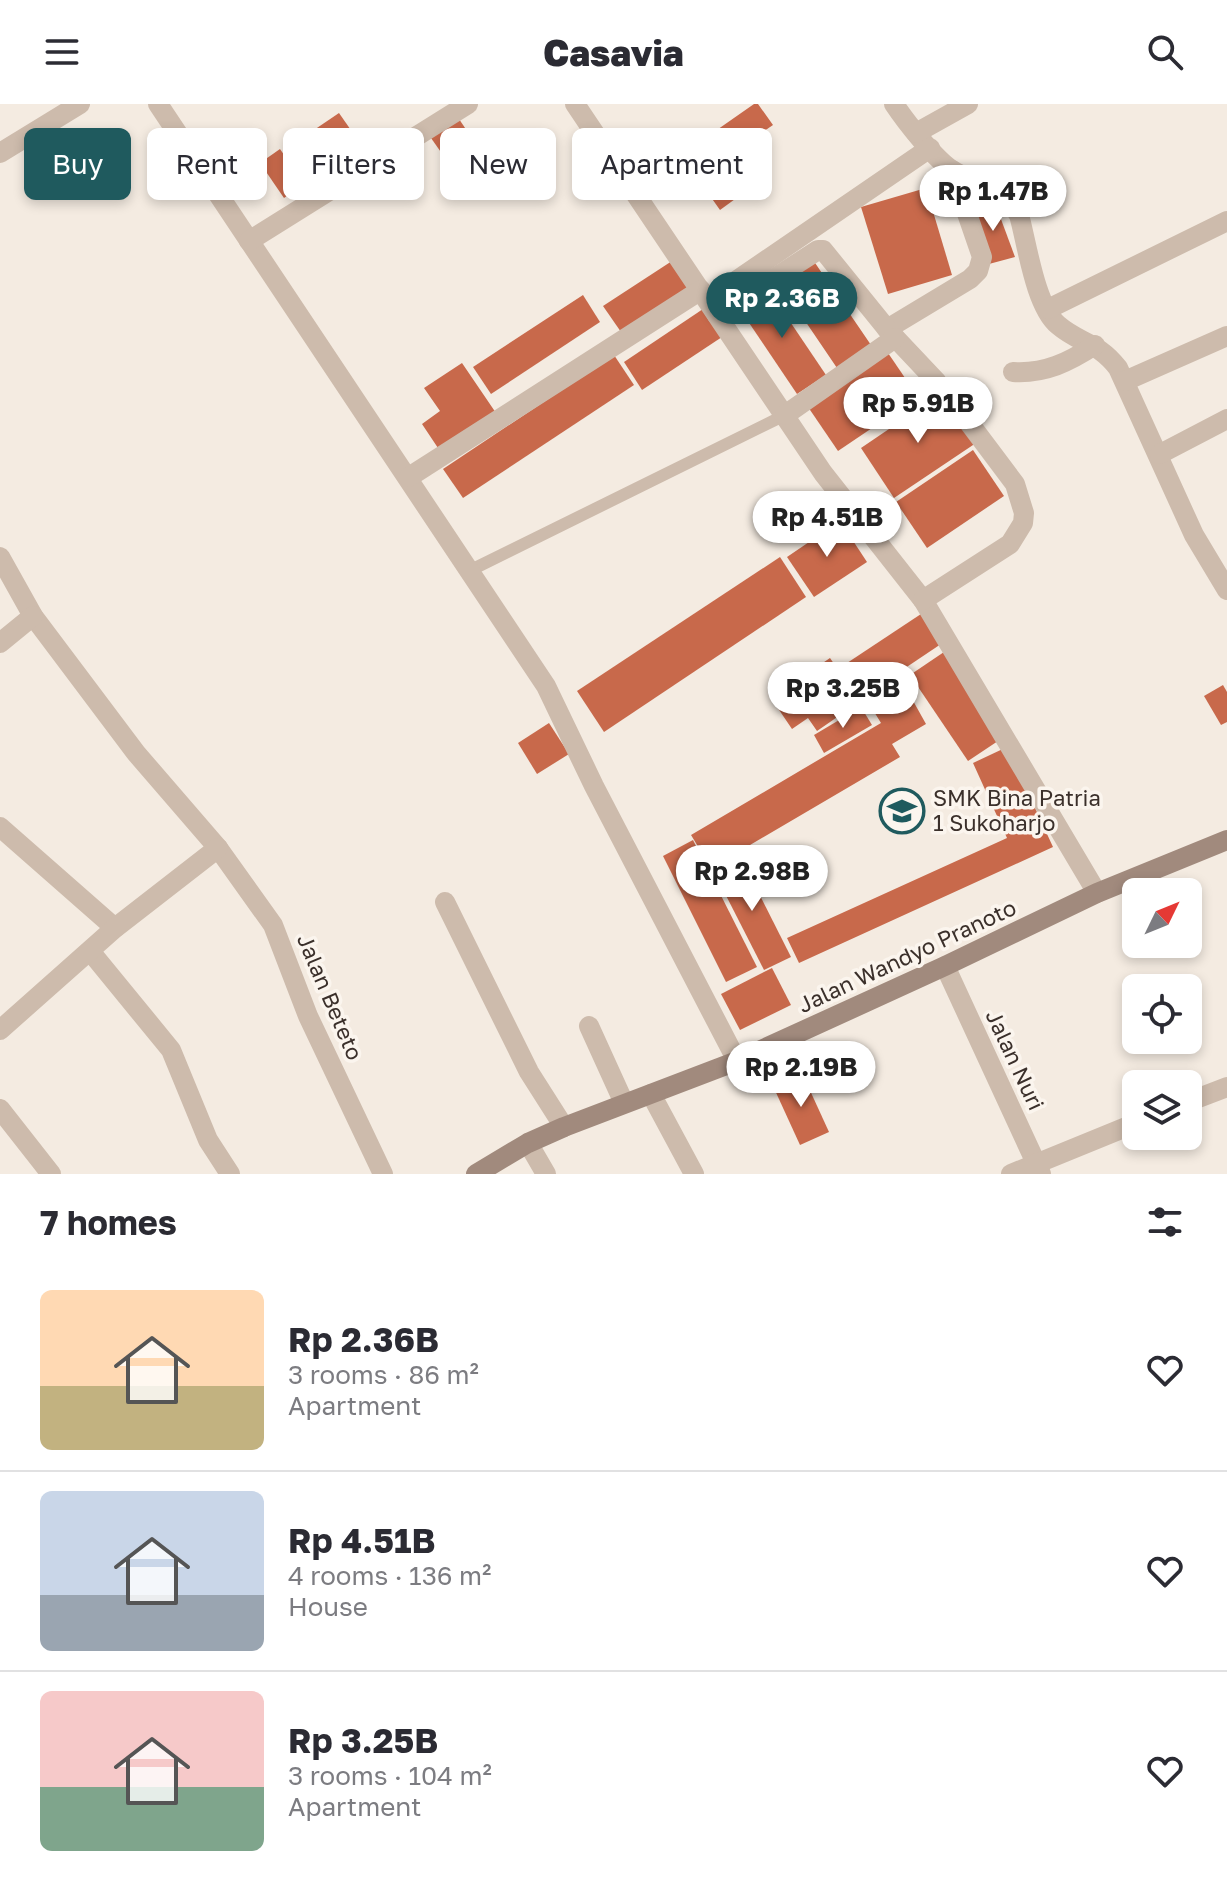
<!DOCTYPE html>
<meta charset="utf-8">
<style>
body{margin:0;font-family:"Golos Text",sans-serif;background:#f2f2f3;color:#2b2b33;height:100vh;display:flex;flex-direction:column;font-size:30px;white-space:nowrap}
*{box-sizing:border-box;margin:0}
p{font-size:26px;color:#7c7c81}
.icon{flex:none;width:44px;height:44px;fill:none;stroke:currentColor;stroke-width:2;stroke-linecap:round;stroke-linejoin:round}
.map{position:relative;height:1070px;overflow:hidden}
.details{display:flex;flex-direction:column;background:#fff;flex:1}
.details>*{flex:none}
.top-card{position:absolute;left:24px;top:24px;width:800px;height:72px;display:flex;gap:16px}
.needle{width:52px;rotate:47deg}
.fabs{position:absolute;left:1122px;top:774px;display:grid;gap:16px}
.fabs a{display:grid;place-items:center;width:80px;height:80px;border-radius:12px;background:#fff;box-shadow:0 4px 12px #0003;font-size:40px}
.price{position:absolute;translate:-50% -68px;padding:0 18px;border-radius:28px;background:#fff;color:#222;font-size:26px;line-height:52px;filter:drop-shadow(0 2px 4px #0008)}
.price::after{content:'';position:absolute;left:50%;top:48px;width:24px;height:18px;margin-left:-12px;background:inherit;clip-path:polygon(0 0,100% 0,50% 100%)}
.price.selected{background:#1f5a5e;color:#fff}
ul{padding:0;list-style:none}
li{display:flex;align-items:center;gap:24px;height:200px;padding:0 40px}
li+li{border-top:2px solid #e1e1e2}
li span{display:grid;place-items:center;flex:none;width:224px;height:160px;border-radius:12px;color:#555}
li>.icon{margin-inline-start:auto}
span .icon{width:96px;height:96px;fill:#fffc;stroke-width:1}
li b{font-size:34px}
h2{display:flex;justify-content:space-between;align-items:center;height:96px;padding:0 40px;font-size:34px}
.chip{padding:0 28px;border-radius:12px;background:#fff;box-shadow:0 4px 12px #0003;font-size:28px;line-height:72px}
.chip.selected{background:#1f5a5e;color:#fff}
header{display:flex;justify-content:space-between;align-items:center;height:104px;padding:0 40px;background:#fff;font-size:36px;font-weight:800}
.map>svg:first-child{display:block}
.building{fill:#c8694b}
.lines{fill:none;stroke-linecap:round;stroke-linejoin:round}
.lane{stroke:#cdbbac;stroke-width:12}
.street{stroke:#cdbbac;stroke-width:20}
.secondary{stroke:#a18a7d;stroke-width:20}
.labels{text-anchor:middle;stroke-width:7;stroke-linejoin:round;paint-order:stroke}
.poi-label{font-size:22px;fill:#3b302b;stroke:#fbf5ee;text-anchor:start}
.street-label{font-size:22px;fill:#3b302b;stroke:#fbf5ee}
</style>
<header><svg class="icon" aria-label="menu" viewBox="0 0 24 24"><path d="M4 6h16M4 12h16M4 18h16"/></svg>Casavia<svg class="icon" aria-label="search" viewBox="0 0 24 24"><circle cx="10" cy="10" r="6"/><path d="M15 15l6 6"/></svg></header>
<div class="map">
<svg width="1227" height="1070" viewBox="0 0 1227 1070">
<rect width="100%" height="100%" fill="#f4ebe1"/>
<g class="building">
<polygon points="754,0 758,0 773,21 720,57 742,90 720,106 681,51"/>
<polygon points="339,9 362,42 334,62 311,28"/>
<polygon points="459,15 484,52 457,71 431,34"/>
<polygon points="280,45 304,80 284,94 260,59"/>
<polygon points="926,84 952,171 888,190 861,103"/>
<polygon points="995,99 1015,153 989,160 973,100"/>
<polygon points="811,153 871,241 837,264 797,205 794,207 774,177"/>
<polygon points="672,157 689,183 621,228 603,202"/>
<polygon points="766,182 826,271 797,290 737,201"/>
<polygon points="583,191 600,218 491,290 473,263"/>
<polygon points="703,205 722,233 642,286 624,258"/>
<polygon points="886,246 918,293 838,347 806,300"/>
<polygon points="614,251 634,281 463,394 443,365"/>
<polygon points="462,259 496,309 440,347 422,320 440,307 424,284"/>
<polygon points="942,289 976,339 894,394 861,344"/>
<polygon points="973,346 1004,392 927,444 896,398"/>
<polygon points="840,417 867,458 814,493 787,453"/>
<polygon points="780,453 806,493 604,628 577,587"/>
<polygon points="921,510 941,540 862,593 841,563"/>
<polygon points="944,548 1001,635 968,657 910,571"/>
<polygon points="830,554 852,586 838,595 846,607 817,627 808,614 792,625 771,594"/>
<polygon points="1223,581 1227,588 1227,618 1221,621 1204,592"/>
<polygon points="907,586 926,620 892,640 900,653 711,764 691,731 881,619 873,606"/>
<polygon points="861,603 872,621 824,649 814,631"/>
<polygon points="549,619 569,650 537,670 518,639"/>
<polygon points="1007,643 1053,743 799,859 787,834 1007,734 973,659"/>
<polygon points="693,736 757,863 726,878 663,752"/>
<polygon points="740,752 791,853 764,866 713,766"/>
<polygon points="772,864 791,901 740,926 721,890"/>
<polygon points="802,969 829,1028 800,1041 773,982"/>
</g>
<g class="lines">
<polyline class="lane" points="471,466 785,311"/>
<g class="street">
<polyline points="158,0 546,582 594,682 737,957"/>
<polyline points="575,0 823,369 923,496 1097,789"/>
<path d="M894,0C906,18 935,55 952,66C977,82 1002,83 1019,111C1027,139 1035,202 1058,221C1080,240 1097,237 1118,264L1194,431L1227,486"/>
<polyline points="916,29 968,0"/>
<polyline points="0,49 80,0"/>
<polyline points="249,137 468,0"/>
<polyline points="708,196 930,44"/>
<polyline points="1048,205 1227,117"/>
<polyline points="717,211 818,146 823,146 887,225 970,175 978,167 982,153 952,66"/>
<polyline points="887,225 937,278"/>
<path d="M1013,268C1045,270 1069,258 1095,241"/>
<polyline points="1125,277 1227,232"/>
<polyline points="785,311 895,234"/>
<polyline points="1160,350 1227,315"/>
<polyline points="409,373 701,186"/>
<polyline points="0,453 33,512 136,649 218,744 273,821 308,912 383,1070"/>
<polyline points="923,496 1010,440 1023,419 1024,409 1015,380 964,312"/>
<polyline points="0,539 33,512"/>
<polyline points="0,723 115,824"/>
<polyline points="445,798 529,968 564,1023"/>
<polyline points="90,847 171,946 208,1036 230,1070"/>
<polyline points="945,862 1041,1070"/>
<polyline points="589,922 624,999"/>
<polyline points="0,926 115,824 218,744"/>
<polyline points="651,990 694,1070"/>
<polyline points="1188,998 1227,983"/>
<polyline points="0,1005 51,1070"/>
<polyline points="528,1039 546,1070"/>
<polyline points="1011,1070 1136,1019"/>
</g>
<polyline class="secondary" points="476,1070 528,1039 564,1023 737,957 945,862 1097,789 1227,736"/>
</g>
<defs>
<g id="school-ring" transform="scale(2.3)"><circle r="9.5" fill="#fbf5ee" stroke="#1f5a5e" stroke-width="1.5"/><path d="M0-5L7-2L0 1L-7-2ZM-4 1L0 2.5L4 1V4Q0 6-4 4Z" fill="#1f5a5e"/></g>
</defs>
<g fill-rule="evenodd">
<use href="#school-ring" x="902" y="707"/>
</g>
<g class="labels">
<g class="poi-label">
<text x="933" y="702">SMK Bina Patria<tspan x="933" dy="25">1 Sukoharjo</tspan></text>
</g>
<g class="street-label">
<text transform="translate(907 852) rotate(-25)" y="8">Jalan Wandyo Pranoto</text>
<text transform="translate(330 893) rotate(67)" y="8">Jalan Beteto</text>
<text transform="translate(1015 956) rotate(65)" y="8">Jalan Nuri</text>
</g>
</g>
</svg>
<div class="fabs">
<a><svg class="needle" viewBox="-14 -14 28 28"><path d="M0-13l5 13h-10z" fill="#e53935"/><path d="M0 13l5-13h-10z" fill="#7c7c81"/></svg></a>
<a><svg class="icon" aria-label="locate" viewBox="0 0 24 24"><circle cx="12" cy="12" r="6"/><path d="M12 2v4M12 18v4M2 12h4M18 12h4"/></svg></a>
<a><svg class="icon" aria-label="layers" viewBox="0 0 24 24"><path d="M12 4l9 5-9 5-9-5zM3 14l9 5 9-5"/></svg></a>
</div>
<b class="price" style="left:993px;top:129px">Rp 1.47B</b>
<b class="price selected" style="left:782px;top:236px">Rp 2.36B</b>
<b class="price" style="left:918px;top:341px">Rp 5.91B</b>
<b class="price" style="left:827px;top:455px">Rp 4.51B</b>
<b class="price" style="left:843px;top:626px">Rp 3.25B</b>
<b class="price" style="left:752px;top:809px">Rp 2.98B</b>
<b class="price" style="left:801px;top:1005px">Rp 2.19B</b>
<div class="top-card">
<a class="chip selected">Buy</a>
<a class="chip">Rent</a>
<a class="chip">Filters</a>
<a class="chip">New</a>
<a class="chip">Apartment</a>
</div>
</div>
<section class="details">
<h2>7 homes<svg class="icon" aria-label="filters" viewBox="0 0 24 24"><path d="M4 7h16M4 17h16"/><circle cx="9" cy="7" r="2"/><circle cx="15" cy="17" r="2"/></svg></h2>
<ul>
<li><span style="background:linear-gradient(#ffd9b3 60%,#c2b280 0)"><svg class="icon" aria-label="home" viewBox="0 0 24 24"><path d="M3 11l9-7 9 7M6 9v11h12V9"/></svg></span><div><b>Rp 2.36B</b><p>3 rooms · 86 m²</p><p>Apartment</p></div><svg class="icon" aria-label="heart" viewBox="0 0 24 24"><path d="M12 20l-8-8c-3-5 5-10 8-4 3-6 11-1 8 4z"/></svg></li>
<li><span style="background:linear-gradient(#c9d6e8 65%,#9aa5b1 0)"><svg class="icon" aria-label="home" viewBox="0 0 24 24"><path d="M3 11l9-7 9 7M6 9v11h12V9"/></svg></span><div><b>Rp 4.51B</b><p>4 rooms · 136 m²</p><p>House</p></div><svg class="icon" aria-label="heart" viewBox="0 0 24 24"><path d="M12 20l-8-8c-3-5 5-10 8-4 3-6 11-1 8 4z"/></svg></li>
<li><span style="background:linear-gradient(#f6c9c9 60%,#7fa58c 0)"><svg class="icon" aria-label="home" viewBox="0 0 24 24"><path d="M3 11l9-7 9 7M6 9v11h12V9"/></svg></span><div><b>Rp 3.25B</b><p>3 rooms · 104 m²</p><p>Apartment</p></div><svg class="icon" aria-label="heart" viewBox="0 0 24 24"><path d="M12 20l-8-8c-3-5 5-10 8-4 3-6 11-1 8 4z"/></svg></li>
</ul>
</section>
